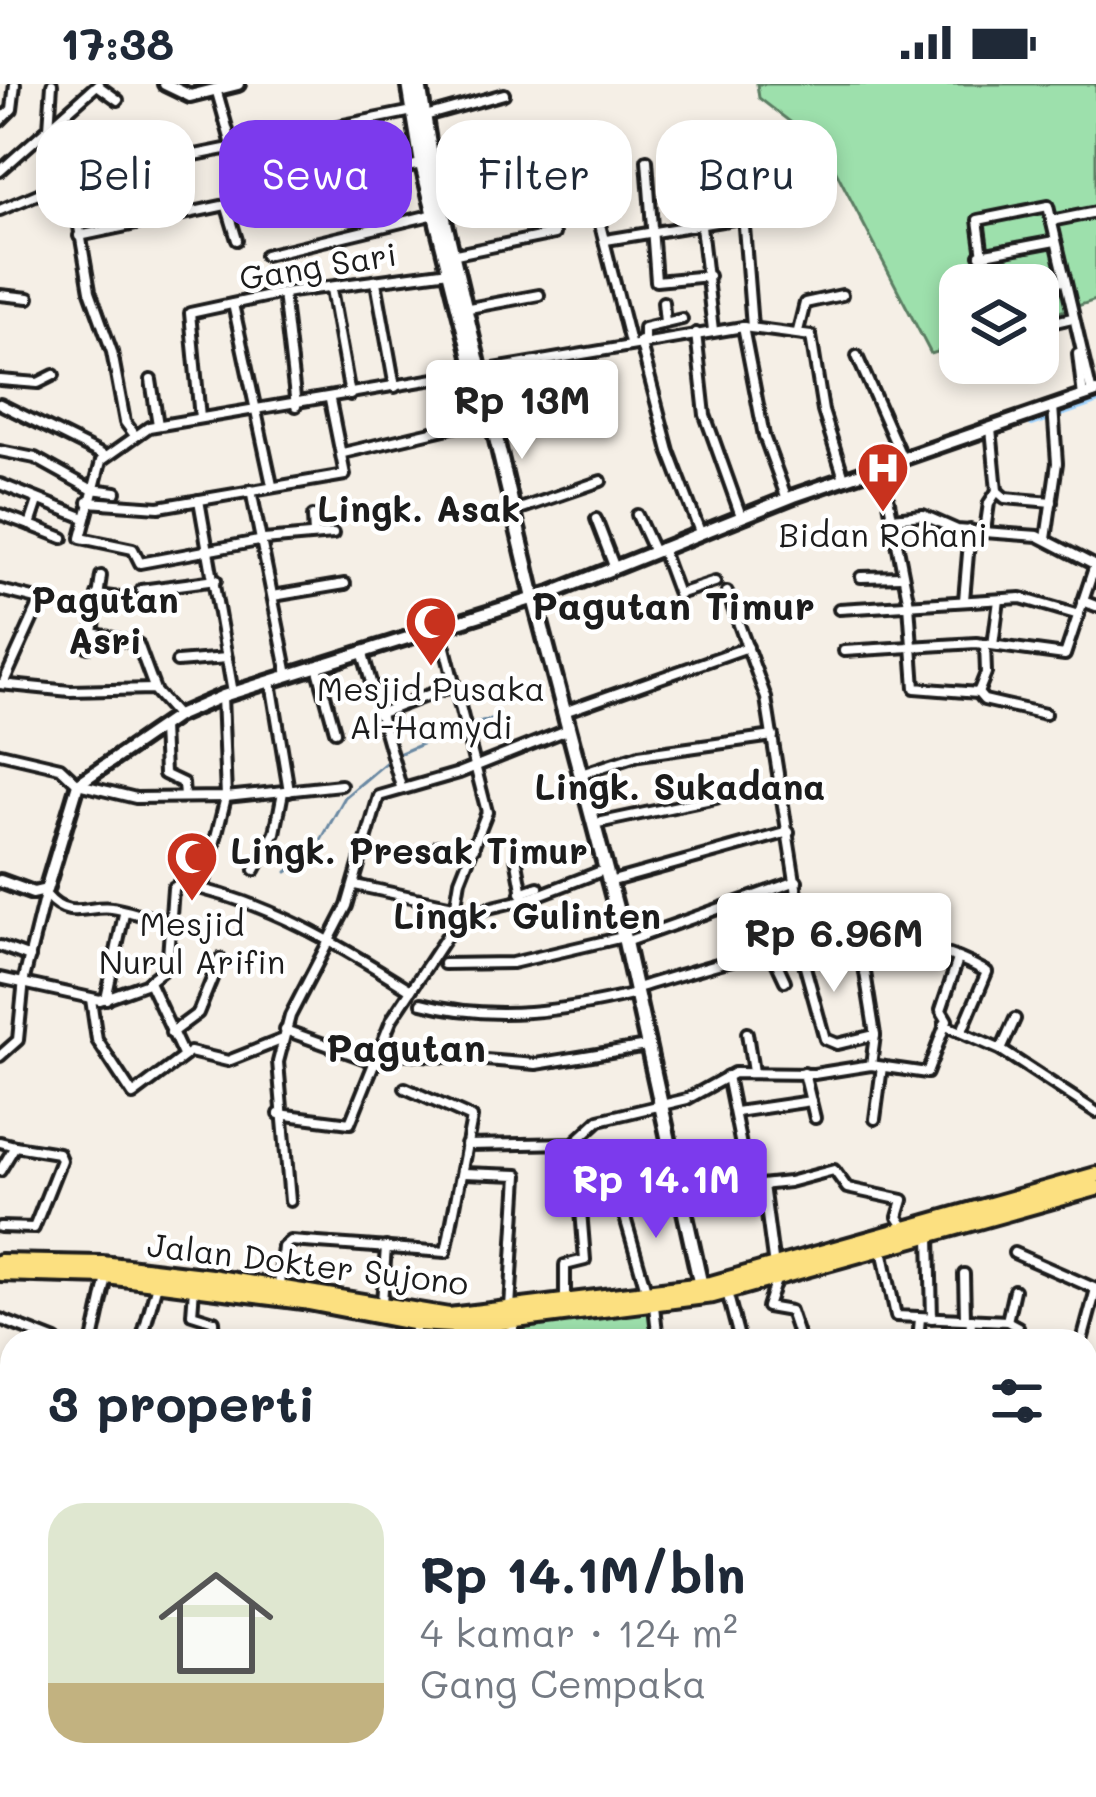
<!DOCTYPE html>
<html lang="id">
<meta charset="utf-8">
<style>
body{margin:0;font-family:Mali,sans-serif;background:#f6f6f7;color:#1f2937;height:100vh;display:flex;flex-direction:column;font-size:45px;white-space:nowrap}
*{box-sizing:border-box;margin:0}
p{font-size:39px;color:#747a83}
.icon{flex:none;width:66px;height:66px;fill:none;stroke:currentColor;stroke-width:2;stroke-linecap:round;stroke-linejoin:round}
.map{position:relative;flex:1;overflow:hidden}
.drawer{position:absolute;left:0px;top:1245px;width:1098px;height:468px;display:flex;flex-direction:column;background:#fff;border-radius:36px 36px 0 0;box-shadow:0 6px 18px #0003}
.drawer>*{flex:none}
.guide{position:absolute;left:36px;top:36px;width:1026px;height:108px;display:flex;gap:24px}
.controls{position:absolute;left:939px;top:180px;display:grid;gap:24px}
.controls a{display:grid;place-items:center;width:120px;height:120px;border-radius:24px;background:#fff;box-shadow:0 6px 18px #0003;font-size:60px}
.price{position:absolute;translate:-50% -102px;padding:0 27px;border-radius:12px;background:#fff;color:#222;font-size:39px;line-height:78px;filter:drop-shadow(0 3px 6px #0008)}
.price::after{content:'';position:absolute;left:50%;top:72px;width:36px;height:27px;margin-left:-18px;background:inherit;clip-path:polygon(0 0,100% 0,50% 100%)}
.price.current{background:#7c3aed;color:#fff}
ul{padding:0;list-style:none}
li{display:flex;align-items:center;gap:36px;height:300px;padding:0 48px}
li+li{border-top:3px solid #e0e1e3}
li span{display:grid;place-items:center;flex:none;width:336px;height:240px;border-radius:36px;color:#555}
li>.icon{margin-inline-start:auto}
span .icon{width:144px;height:144px;fill:#fffc;stroke-width:1}
li b{font-size:51px}
h2{display:flex;justify-content:space-between;align-items:center;height:144px;padding:0 48px;font-size:51px}
.chip{padding:0 42px;border-radius:36px;background:#fff;box-shadow:0 6px 18px #0003;font-size:42px;line-height:108px}
.chip.current{background:#7c3aed;color:#fff}
.status{display:flex;justify-content:space-between;align-items:center;height:84px;padding:0 60px;background:#fff;direction:ltr}
.status svg{height:33px;fill:currentColor}
.map>svg:first-child{display:block}
.green{fill:#9de0ac;stroke:#5c7e64;stroke-width:3}
.lines{fill:none;stroke-linecap:round;stroke-linejoin:round}
.stream{stroke:#6b89a3;stroke-width:3}
.canal{stroke:#9fd2fd;stroke-width:8}
.minor-casing{stroke:#1c1c1c;stroke-width:16}
.tertiary-casing{stroke:#1c1c1c;stroke-width:20}
.secondary-casing{stroke:#1c1c1c;stroke-width:21}
.trunk-casing{stroke:#1c1c1c;stroke-width:22}
.minor{stroke:#fff;stroke-width:8}
.tertiary{stroke:#fff;stroke-width:10}
.secondary{stroke:#fff;stroke-width:12}
.trunk{stroke:#fce080;stroke-width:14}
.labels{text-anchor:middle;stroke-width:9;stroke-linejoin:round;paint-order:stroke}
.street-label{font-size:33px;fill:#1c1c1c;stroke:#fff}
.poi-label{font-size:33px;fill:#1c1c1c;stroke:#fff}
.neighbourhood-label{font-size:36px;font-weight:bold;fill:#1c1c1c;stroke:#fff}
.quarter-label{font-size:39px;font-weight:bold;fill:#1c1c1c;stroke:#fff}
</style>
<div class="status"><b>17:38</b><svg viewBox="0 0 49 12"><path d="M0 12V9h3v3zM5 12V6h3v6zM10 12V3h3v9zM15 12V0h3v12zM26 1h20v11H26zM47 4h2v5h-2z"/></svg></div>
<div class="map">
<svg width="1096" height="1713" viewBox="0 0 1096 1713">
<rect width="100%" height="100%" fill="#f5efe6"/>
<filter id="ink" filterUnits="userSpaceOnUse"><feTurbulence type="fractalNoise" baseFrequency=".00833" numOctaves="2"/><feDisplacementMap in="SourceGraphic" scale="24" xChannelSelector="R" yChannelSelector="G"/><feConvolveMatrix kernelMatrix="1 2 1 2 8 2 1 2 1" color-interpolation-filters="sRGB"/></filter>
<g filter="url(#ink)">
<g class="green">
<polygon points="757,0 1096,0 1096,216 1038,235 1038,201 960,201 960,261 931,270 824,64 759,14"/>
<polygon points="653,1227 656,1257 517,1257 520,1243"/>
</g>
<g class="lines">
<g class="stream">
<polyline points="473,640 499,634"/>
<polyline points="396,671 461,643"/>
<polyline points="287,788 315,767 345,713 389,676"/>
<polyline points="561,1701 561,1713"/>
</g>
<polyline class="canal" points="1032,339 1096,317"/>
<g class="minor-casing">
<g id="minor">
<polyline points="100,3 118,16"/>
<polyline points="217,8 248,118"/>
<polyline points="425,32 504,10"/>
<polyline points="0,37 12,25 15,0"/>
<polyline points="49,44 52,0"/>
<polyline points="691,56 713,246"/>
<polyline points="738,68 752,243"/>
<polyline points="647,76 656,197 709,192"/>
<polyline points="0,87 98,0"/>
<polyline points="588,93 630,259"/>
<polyline points="71,96 90,207 112,268 125,338 134,350"/>
<polyline points="441,118 535,94 542,125"/>
<polyline points="227,123 237,156"/>
<polyline points="0,126 71,96 413,27"/>
<polyline points="1051,137 1096,128"/>
<polyline points="79,152 421,80"/>
<polyline points="606,156 746,133 780,121"/>
<polyline points="456,170 554,150"/>
<polyline points="265,171 435,130"/>
<polyline points="980,171 1055,157"/>
<polyline points="376,198 395,303"/>
<polyline points="987,201 978,136 1048,122 1092,310"/>
<polyline points="1038,201 1063,197"/>
<polyline points="331,205 350,311"/>
<polyline points="283,209 296,322"/>
<polyline points="0,211 29,214"/>
<polyline points="663,218 665,238"/>
<polyline points="233,220 272,401"/>
<polyline points="469,224 539,211"/>
<polyline points="1038,242 1072,234"/>
<polyline points="743,243 764,352 787,415"/>
<polyline points="798,247 805,219 842,211"/>
<polyline points="696,249 705,331 741,432"/>
<polyline points="644,256 644,244 682,235"/>
<polyline points="640,257 669,367 700,448"/>
<polyline points="1078,270 1083,313"/>
<polyline points="857,272 902,374"/>
<polyline points="0,296 38,299 54,291"/>
<polyline points="151,296 158,341"/>
<polyline points="0,320 105,372"/>
<polyline points="200,334 190,229 283,209 449,187"/>
<polyline points="991,344 997,407"/>
<polyline points="0,367 35,374 91,405 116,408"/>
<polyline points="343,369 487,335"/>
<polyline points="882,382 909,520 915,604 978,609 986,589 985,560"/>
<polyline points="0,400 85,434"/>
<polyline points="251,406 288,591"/>
<polyline points="997,407 1005,414 1052,418"/>
<polyline points="199,416 233,609"/>
<polyline points="88,418 159,423 345,391 330,316"/>
<polyline points="511,428 601,397"/>
<polyline points="0,430 30,441 38,417"/>
<polyline points="637,431 653,466"/>
<polyline points="313,432 314,451"/>
<polyline points="892,434 923,431 957,446 1038,452 1096,482"/>
<polyline points="596,435 614,482"/>
<polyline points="30,441 63,454"/>
<polyline points="985,447 989,419 997,407"/>
<polyline points="333,450 264,456 140,479 133,465 81,454 101,377 149,343 743,243 811,252 823,327 844,394"/>
<polyline points="1046,455 1057,379 1053,322"/>
<polyline points="661,464 678,510 715,498"/>
<polyline points="101,492 93,549 138,560 155,606"/>
<polyline points="861,493 903,492"/>
<polyline points="0,506 41,516 3,600"/>
<polyline points="141,506 216,496"/>
<polyline points="727,508 766,614 805,860"/>
<polyline points="97,511 128,515"/>
<polyline points="273,512 345,500"/>
<polyline points="964,516 970,446"/>
<polyline points="1083,517 1096,522"/>
<polyline points="839,525 1021,514 1079,531"/>
<polyline points="993,561 999,516"/>
<polyline points="88,563 93,549"/>
<polyline points="362,567 401,703"/>
<polyline points="844,567 976,559 1065,571 1095,481"/>
<polyline points="177,578 227,574"/>
<polyline points="317,582 335,647"/>
<polyline points="271,598 289,707"/>
<polyline points="0,600 70,607 153,605 177,632"/>
<polyline points="978,609 984,616 1045,630"/>
<polyline points="564,628 748,563"/>
<polyline points="378,630 452,602"/>
<polyline points="162,643 164,690 183,699 184,713"/>
<polyline points="0,669 60,683 78,700 136,714 226,713 341,701"/>
<polyline points="581,690 639,671 773,652"/>
<polyline points="593,740 716,714"/>
<polyline points="438,762 474,764"/>
<polyline points="255,786 275,749 283,708"/>
<polyline points="609,798 789,748"/>
<polyline points="355,801 458,823"/>
<polyline points="203,805 226,713 222,612"/>
<polyline points="521,809 538,803"/>
<path d="M47,812C69,838 90,820 112,824C131,827 150,835 171,837"/>
<polyline points="524,816 516,773 528,768"/>
<polyline points="476,827 531,814 604,786"/>
<polyline points="860,857 875,951 871,981"/>
<polyline points="625,858 797,797"/>
<polyline points="799,861 825,955 837,960 875,951"/>
<polyline points="0,862 30,873"/>
<polyline points="771,867 785,897"/>
<polyline points="444,880 512,879 623,853"/>
<path d="M0,894L100,916L145,900L163,886L168,873L173,804L179,800C265,816 338,860 411,906"/>
<polyline points="149,898 183,971"/>
<path d="M637,904C749,870 877,825 987,888L962,947"/>
<polyline points="91,915 97,956 133,1011 190,968 228,977 281,956"/>
<polyline points="106,915 124,830"/>
<path d="M422,919C494,938 565,927 636,910"/>
<polyline points="944,941 1001,966 1096,1028"/>
<polyline points="285,946 377,979"/>
<polyline points="171,949 198,929 220,875"/>
<polyline points="747,949 753,988"/>
<polyline points="1001,966 1015,935"/>
<polyline points="398,969 536,980 647,962"/>
<polyline points="0,972 18,956 24,895 46,806"/>
<polyline points="804,989 815,1034"/>
<polyline points="727,992 749,1102"/>
<polyline points="736,1028 811,1017"/>
<polyline points="279,1030 350,1039 392,935 452,844 460,796 487,728 440,544"/>
<polyline points="875,1035 882,983"/>
<polyline points="0,1058 15,1062 0,1087"/>
<polyline points="466,1061 574,1059 599,1036 687,1015 734,989 814,990 871,981 927,989 947,936 941,926 957,878"/>
<polyline points="463,1089 518,1091 510,1224"/>
<polyline points="763,1101 774,1183"/>
<polyline points="620,1116 647,1209"/>
<polyline points="290,1117 278,978 290,932 347,822 379,712 459,689 567,646"/>
<polyline points="0,1143 34,1144 61,1076 58,1069 15,1062"/>
<polyline points="930,1152 932,1234"/>
<polyline points="882,1165 896,1232 1007,1237 1018,1243 1016,1257"/>
<polyline points="1014,1169 1096,1205"/>
<polyline points="964,1190 965,1234"/>
<polyline points="776,1196 767,1223 790,1227 800,1257"/>
<polyline points="279,1201 283,1163 290,1157 446,1168 472,1034 405,1004"/>
<polyline points="194,1204 192,1230 214,1237 215,1257"/>
<polyline points="727,1208 740,1257"/>
<polyline points="565,1217 565,1181 585,1176 581,1126 587,1119 789,1098 834,1086 847,1104 903,1116 898,1133 905,1144"/>
<polyline points="382,1219 386,1163"/>
<polyline points="654,1222 658,1257"/>
<polyline points="0,1235 56,1257"/>
<polyline points="1007,1237 1014,1206"/>
<polyline points="93,1257 107,1193"/>
<polyline points="141,1257 157,1200"/>
<polyline points="413,1257 416,1240"/>
<polyline points="918,1257 920,1234"/>
<polyline points="970,1257 971,1235"/>
<polyline points="1082,1257 1096,1205"/>
<polyline points="1086,1298 1096,1311"/>
<polyline points="0,1318 12,1320"/>
<polyline points="1086,1400 1096,1398"/>
</g>
</g>
<g class="tertiary-casing">
<g id="tertiary">
<polyline points="165,0 190,12 238,0"/>
<polyline points="0,797 33,809 46,806 78,700 177,632 223,612 554,508 794,412 1096,308"/>
<polyline points="511,1230 513,1257"/>
<polyline points="353,1713 354,1701"/>
</g>
</g>
<g class="secondary-casing">
<g id="secondary">
<polyline points="409,0 422,80 477,297"/>
<polyline points="419,0 435,97 534,514 625,858 701,1202"/>
</g>
</g>
<g class="trunk-casing">
<g id="trunk">
<polyline points="0,1178 102,1180 211,1193 449,1232 711,1200 1096,1091"/>
<polyline points="0,1189 107,1192 303,1217 417,1239 468,1242 713,1211 1096,1104"/>
</g>
</g>
<use href="#minor" class="minor"/>
<use href="#tertiary" class="tertiary"/>
<use href="#secondary" class="secondary"/>
<use href="#trunk" class="trunk"/>
</g>
</g>
<defs>
<g id="hospital-pin" transform="scale(2.7)"><path d="M0 17L-7.5 6A9.5 9.5 0 1 1 7.5 6Z" fill="#c8321e" stroke="#fff"/><path d="M-5-5h3v3.5h4V-5h3V5h-3V1.5h-4V5h-3Z" fill="#fff"/></g>
<g id="mosque-pin" transform="scale(2.7)"><path d="M0 17L-7.5 6A9.5 9.5 0 1 1 7.5 6Z" fill="#c8321e" stroke="#fff"/><path d="M3.5-4.9A6 6 0 1 0 3.5 4.9A5 5 0 1 1 3.5-4.9Z" fill="#fff"/></g>
</defs>
<g fill-rule="evenodd">
<use href="#hospital-pin" x="883" y="384"/>
<use href="#mosque-pin" x="431" y="538"/>
<use href="#mosque-pin" x="192" y="773"/>
</g>
<g class="labels">
<g class="street-label">
<text transform="translate(318 182) rotate(-9)" y="12">Gang Sari</text>
<text transform="translate(308 1180) rotate(7)" y="12">Jalan Dokter Sujono</text>
</g>
<g class="poi-label">
<text x="883" y="463">Bidan Rohani</text>
<text x="431" y="617">Mesjid Pusaka<tspan x="431" dy="38">Al-Hamydi</tspan></text>
<text x="192" y="852">Mesjid<tspan x="192" dy="38">Nurul Arifin</tspan></text>
</g>
<g class="neighbourhood-label">
<text x="419" y="438">Lingk. Asak</text>
<text x="105" y="529">Pagutan<tspan x="105" dy="41">Asri</tspan></text>
<text x="680" y="716">Lingk. Sukadana</text>
<text x="409" y="780">Lingk. Presak Timur</text>
<text x="527" y="845">Lingk. Gulinten</text>
</g>
<g class="quarter-label">
<text x="673" y="536">Pagutan Timur</text>
<text x="406" y="978">Pagutan</text>
</g>
</g>
</svg>
<div class="controls">
<a><svg class="icon" aria-label="layers" viewBox="0 0 24 24"><path d="M12 4l9 5-9 5-9-5zM3 14l9 5 9-5"/></svg></a>
</div>
<b class="price" style="left:522px;top:378px">Rp 13M</b>
<b class="price" style="left:834px;top:911px">Rp 6.96M</b>
<b class="price current" style="left:656px;top:1157px">Rp 14.1M</b>
<div class="guide">
<a class="chip">Beli</a>
<a class="chip current">Sewa</a>
<a class="chip">Filter</a>
<a class="chip">Baru</a>
</div>
<section class="drawer">
<h2>3 properti<svg class="icon" aria-label="filters" viewBox="0 0 24 24"><path d="M4 7h16M4 17h16"/><circle cx="9" cy="7" r="2"/><circle cx="15" cy="17" r="2"/></svg></h2>
<ul>
<li><span style="background:linear-gradient(#dfe7d0 75%,#c2b280 0)"><svg class="icon" aria-label="home" viewBox="0 0 24 24"><path d="M3 11l9-7 9 7M6 9v11h12V9"/></svg></span><div><b>Rp 14.1M/bln</b><p>4 kamar · 124 m²</p><p>Gang Cempaka</p></div></li>
</ul>
</section>
</div>
